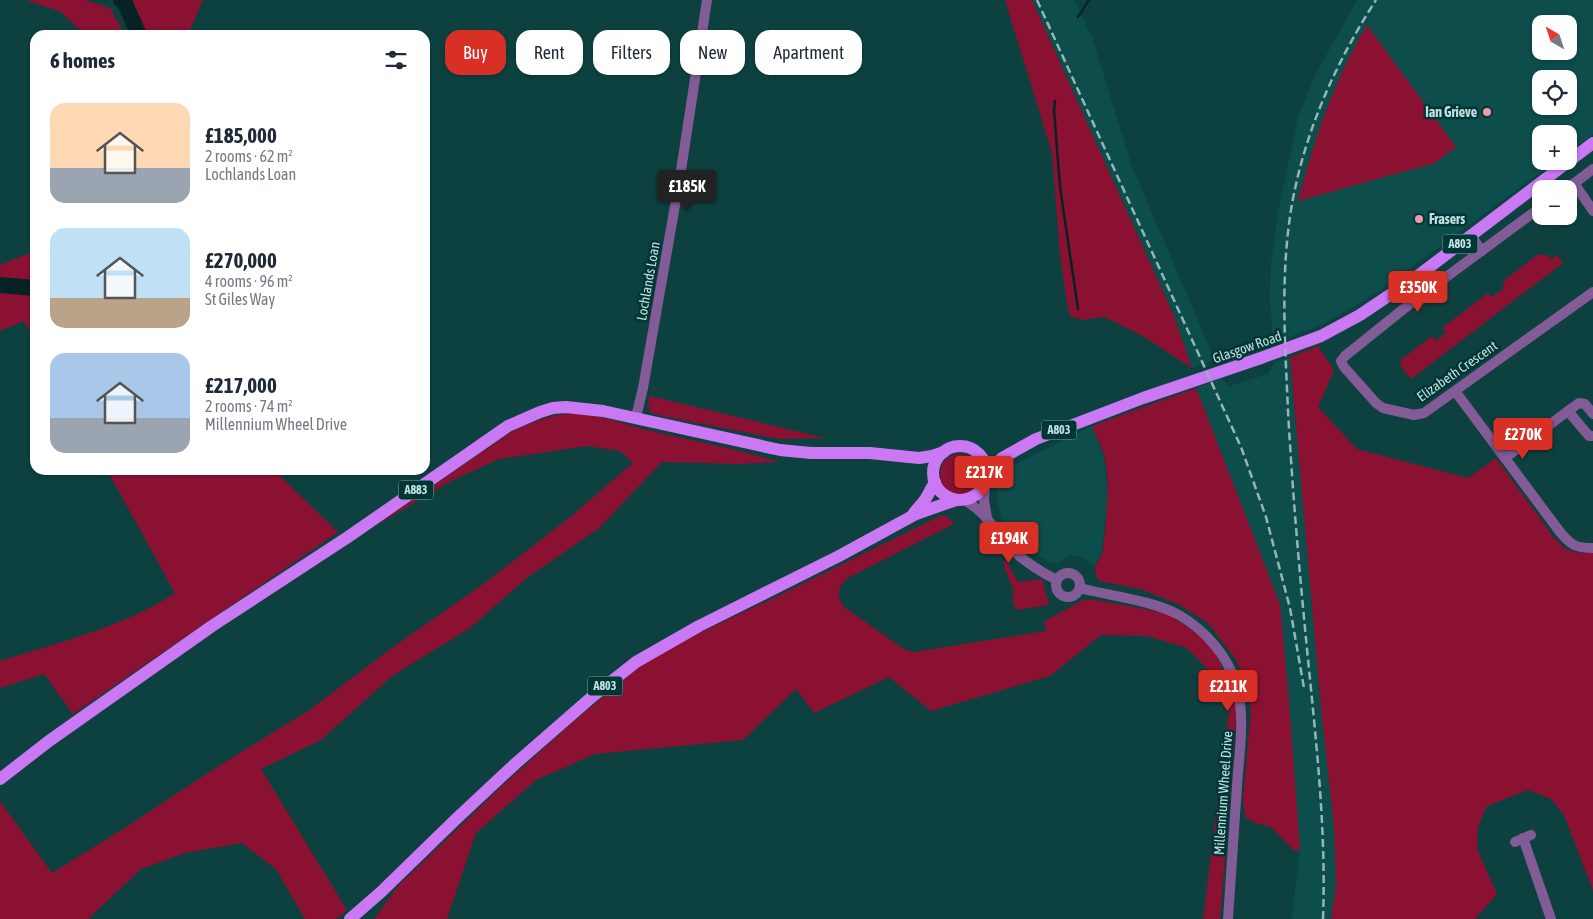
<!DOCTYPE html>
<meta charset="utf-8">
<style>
body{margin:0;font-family:"Asap Condensed",sans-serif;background:#f6f6f7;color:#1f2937;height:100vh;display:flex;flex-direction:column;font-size:19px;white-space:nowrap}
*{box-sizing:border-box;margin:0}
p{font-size:16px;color:#747a83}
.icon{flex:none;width:28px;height:28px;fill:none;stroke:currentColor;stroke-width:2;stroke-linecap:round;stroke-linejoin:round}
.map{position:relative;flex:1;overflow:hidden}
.drawer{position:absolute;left:30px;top:30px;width:400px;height:445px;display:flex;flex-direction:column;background:#fff;border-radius:15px;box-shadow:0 1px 4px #0004}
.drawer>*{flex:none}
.guide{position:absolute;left:445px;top:30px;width:475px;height:45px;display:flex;gap:10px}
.needle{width:32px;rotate:321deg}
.buttons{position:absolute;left:1532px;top:15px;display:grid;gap:10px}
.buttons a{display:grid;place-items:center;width:45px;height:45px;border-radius:10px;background:#fff;box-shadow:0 1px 4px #0004;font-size:25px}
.price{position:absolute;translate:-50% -42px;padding:0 11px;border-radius:5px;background:#d93025;color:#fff;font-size:16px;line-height:32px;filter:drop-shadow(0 1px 2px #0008)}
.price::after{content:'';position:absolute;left:50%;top:30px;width:15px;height:11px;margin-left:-8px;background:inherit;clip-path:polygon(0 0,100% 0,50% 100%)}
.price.selected{background:#222;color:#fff}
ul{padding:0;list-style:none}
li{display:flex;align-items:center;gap:15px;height:125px;padding:0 20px}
li span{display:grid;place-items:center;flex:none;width:140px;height:100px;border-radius:15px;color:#555}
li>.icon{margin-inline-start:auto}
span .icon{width:60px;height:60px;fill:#fffc;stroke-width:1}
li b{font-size:21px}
h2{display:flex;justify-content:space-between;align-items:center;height:60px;padding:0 20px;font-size:21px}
.tag{padding:0 18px;border-radius:15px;background:#fff;box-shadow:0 1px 4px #0004;font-size:18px;line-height:45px}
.tag.selected{background:#d93025;color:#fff}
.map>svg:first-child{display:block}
.built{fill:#0d4d4c;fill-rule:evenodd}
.green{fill:#8b1132}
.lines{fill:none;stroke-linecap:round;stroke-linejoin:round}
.stream{stroke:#072222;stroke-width:2.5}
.river{stroke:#072222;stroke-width:16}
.minor{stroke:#825b97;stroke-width:10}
.primary{stroke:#ca78f4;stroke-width:12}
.rail{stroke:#94b7b6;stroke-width:2.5;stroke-dasharray:8 4;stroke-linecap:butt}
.poi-dot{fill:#f49aa3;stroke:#003636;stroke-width:2}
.labels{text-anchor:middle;stroke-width:5;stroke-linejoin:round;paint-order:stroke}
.shield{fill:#003636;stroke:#88adac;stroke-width:1}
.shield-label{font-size:12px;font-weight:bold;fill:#c2e0df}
.poi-label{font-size:14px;font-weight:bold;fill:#c2e0df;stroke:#003636;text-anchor:end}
.street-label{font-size:14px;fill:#c2e0df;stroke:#003636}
</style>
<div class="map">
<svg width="1593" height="919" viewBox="0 0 1593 919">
<rect width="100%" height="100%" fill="#0d4140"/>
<g class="built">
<polygon points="1032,0 1074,0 1092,37 1131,164 1215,360 1192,368 1174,316"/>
<path d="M1357,0H1593V134L1569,152V134H1541V161H1556L1379,291L1324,324L1273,343L1270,298L1271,263L1278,212L1298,117L1316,73ZM1541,24H1569V51H1541ZM1541,79H1569V106H1541Z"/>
<polygon points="1290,357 1321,708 1334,826 1336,884 1331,919 1292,919 1300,846 1241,504 1196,388 1221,378 1229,386 1268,374 1275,362"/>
<polygon points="1092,426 1104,457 1108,497 1102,552 1094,566 1081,557 1070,555 1060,562 1055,563 1047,561 1025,546 1002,520 997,500 998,482 1003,473 1008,468"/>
</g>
<g class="green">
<polygon points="26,0 85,0 110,8 125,35 85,35 61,12"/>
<polygon points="128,0 203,0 189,32 189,35 148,35 135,11"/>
<polygon points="1005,0 1032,0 1174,316 1192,368 1141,335 1104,317 1083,320 1070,316 1067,304 1060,255 1052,153"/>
<path d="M1367,25L1456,147L1435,163L1298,201C1314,140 1334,80 1367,25Z"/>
<polygon points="35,251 35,340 24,321 0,331 0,265"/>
<polygon points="1537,255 1548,255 1551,259 1557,255 1563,263 1411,379 1400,365 1402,359 1432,336 1436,341 1446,333 1442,328 1488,293 1492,297 1505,287 1502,282"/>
<polygon points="1318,346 1334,370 1318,407 1357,449 1468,478 1496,458 1554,538 1567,550 1581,553 1593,552 1593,890 1564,815 1551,799 1528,790 1487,806 1478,827 1477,849 1497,894 1475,919 1331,919 1336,884 1334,826 1321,708 1290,357"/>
<path d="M1196,388L1280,604L1289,700L1300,850H1293L1271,827L1255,823L1245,817L1243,799L1251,710L1248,684L1234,657L1208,623L1178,604L1140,589L1099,581C1089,564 1101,564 1103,549C1106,523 1111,481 1104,455C1101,446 1096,436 1092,426Z"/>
<polygon points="650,396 825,438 780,439 662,416 650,412 648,405"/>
<path d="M580,413C605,417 627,425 651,431C694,441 737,449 779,462L738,464L662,462L598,529L528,577L470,628L392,676L321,740L261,769L347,910L336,919H305L276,869L242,843L185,853L141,869L88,919H0V801L52,873L123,829L214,769L308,711L389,650L486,582L569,518L633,463L620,451L587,446L499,459L451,481L372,528L513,431C537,420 553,414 580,413Z"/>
<circle cx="960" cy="474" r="20"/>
<path d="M107,470H274L338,532L73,714L44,674L0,688V661C57,643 126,626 175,593Z"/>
<path d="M940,516H947L954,524L848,578C837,587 836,596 844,607L904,649L913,652L1046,631L1044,622L1047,620L1083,600H1096L1166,613L1203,637L1216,654L1232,689L1237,710L1220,919H1203L1230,704L1215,677L1187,648L1147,636L1101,635L1050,676L931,711L889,677L814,713L796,689L743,740L595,754L536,780L476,833L447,919H374L398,886L501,787L573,722L645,662L680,642L778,596Z"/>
<polygon points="1002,561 1007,562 1018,582 1042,579 1049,605 1016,610 1013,602 1013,589"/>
</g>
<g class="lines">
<g class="stream">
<polyline points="1078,17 1089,0"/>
<polyline points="1055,101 1054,110 1060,187 1078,309"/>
</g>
<g class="river">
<polyline points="121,0 124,1 139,35"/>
<polyline points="0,285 35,288"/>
</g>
<g class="minor">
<polyline points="1574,183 1593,211"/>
<polyline points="1567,189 1593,169"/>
<polyline points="1541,207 1411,303 1345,356 1341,361 1344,367 1376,403 1383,408 1414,415 1424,413 1593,292"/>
<polyline points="1471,236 1482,251"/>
<path d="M1455,391L1560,532C1571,545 1575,548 1593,548"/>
<polyline points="1593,414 1585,404 1579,403 1568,411 1589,436 1593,436"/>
<polyline points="636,417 643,388 680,177 707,0"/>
<polyline points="1505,458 1568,411"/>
<polyline points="985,483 984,500 987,518"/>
<path d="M964,500C987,513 991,526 1007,544C1021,560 1039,571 1057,580"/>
<circle cx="1068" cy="585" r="12"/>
<path d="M1080,588C1110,596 1152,600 1179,615C1205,630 1227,655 1236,684C1246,717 1239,753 1237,786C1234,830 1231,875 1228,919"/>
<polyline points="1523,838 1551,919"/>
<polyline points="1515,842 1531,835"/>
</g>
<g class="primary">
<circle cx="960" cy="473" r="27"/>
<polyline points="986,479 993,467 1002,458 1036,439 1143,398 1258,359 1321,336 1360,315 1415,278 1593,143"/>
<polyline points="914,513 925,500 935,482"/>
<polyline points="0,779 49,741 212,626 348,537 508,426 540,412 553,408 566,407 603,411 780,450 811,453 870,453 919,458 932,456 944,452"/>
<polyline points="350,919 381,892 455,820 515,764 593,696 636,662 699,626 839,556 916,514 956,500"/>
</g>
<g class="rail">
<polyline points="1037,0 1241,447 1266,517 1290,608 1304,688"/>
<path d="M1323,919C1326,838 1318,760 1310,679C1301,590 1293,501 1288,411C1285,342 1280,273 1292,204C1305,131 1336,62 1376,0"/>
</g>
</g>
<g class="poi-dot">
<circle cx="1487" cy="112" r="5"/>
<circle cx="1419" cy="219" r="5"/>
</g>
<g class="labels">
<g class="shield">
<rect x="1442.5" y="234.5" width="35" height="19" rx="4"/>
<rect x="1041.5" y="420.5" width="35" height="19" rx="4"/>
<rect x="398.5" y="480.5" width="35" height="19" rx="4"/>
<rect x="587.5" y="676.5" width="35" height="19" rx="4"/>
</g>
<g class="shield-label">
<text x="1460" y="248">A803</text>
<text x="1059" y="434">A803</text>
<text x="416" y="494">A883</text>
<text x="605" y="690">A803</text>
</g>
<g class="poi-label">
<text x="1477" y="117">Ian Grieve</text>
<text x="1429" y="224" text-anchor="start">Frasers</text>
</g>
<g class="street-label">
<text transform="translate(648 281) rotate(-80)" y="5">Lochlands Loan</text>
<text transform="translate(1247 347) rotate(-19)" y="5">Glasgow Road</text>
<text transform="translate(1457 371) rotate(-35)" y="5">Elizabeth Crescent</text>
<text transform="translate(1223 793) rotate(-86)" y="5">Millennium Wheel Drive</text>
</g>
</g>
</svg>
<div class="buttons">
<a><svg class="needle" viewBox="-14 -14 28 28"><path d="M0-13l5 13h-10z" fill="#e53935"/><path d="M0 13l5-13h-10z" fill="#747a83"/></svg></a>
<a><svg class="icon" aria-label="locate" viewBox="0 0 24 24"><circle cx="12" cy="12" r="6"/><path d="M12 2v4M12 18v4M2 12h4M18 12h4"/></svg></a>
<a>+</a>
<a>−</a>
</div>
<b class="price selected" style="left:687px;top:212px">£185K</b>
<b class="price" style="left:1418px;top:313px">£350K</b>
<b class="price" style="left:1523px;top:460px">£270K</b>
<b class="price" style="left:984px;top:498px">£217K</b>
<b class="price" style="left:1009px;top:564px">£194K</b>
<b class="price" style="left:1228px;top:712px">£211K</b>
<div class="guide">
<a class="tag selected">Buy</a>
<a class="tag">Rent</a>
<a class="tag">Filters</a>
<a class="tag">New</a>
<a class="tag">Apartment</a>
</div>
<section class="drawer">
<h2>6 homes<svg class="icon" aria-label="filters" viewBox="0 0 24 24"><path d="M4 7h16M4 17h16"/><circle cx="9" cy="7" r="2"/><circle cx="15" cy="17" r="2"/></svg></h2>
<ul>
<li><span style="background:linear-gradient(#ffd9b3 65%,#9aa5b1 0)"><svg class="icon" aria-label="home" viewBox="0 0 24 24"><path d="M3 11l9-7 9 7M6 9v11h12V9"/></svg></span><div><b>£185,000</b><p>2 rooms · 62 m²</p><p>Lochlands Loan</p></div></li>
<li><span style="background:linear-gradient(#bfe0f5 70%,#b9a48a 0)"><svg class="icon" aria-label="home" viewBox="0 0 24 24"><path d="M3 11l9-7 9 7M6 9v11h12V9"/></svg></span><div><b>£270,000</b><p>4 rooms · 96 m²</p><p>St Giles Way</p></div></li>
<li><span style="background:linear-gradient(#a9c7e8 65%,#9aa5b1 0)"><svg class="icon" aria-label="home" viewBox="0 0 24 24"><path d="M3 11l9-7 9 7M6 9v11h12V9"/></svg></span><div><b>£217,000</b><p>2 rooms · 74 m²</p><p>Millennium Wheel Drive</p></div></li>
</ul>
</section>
</div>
